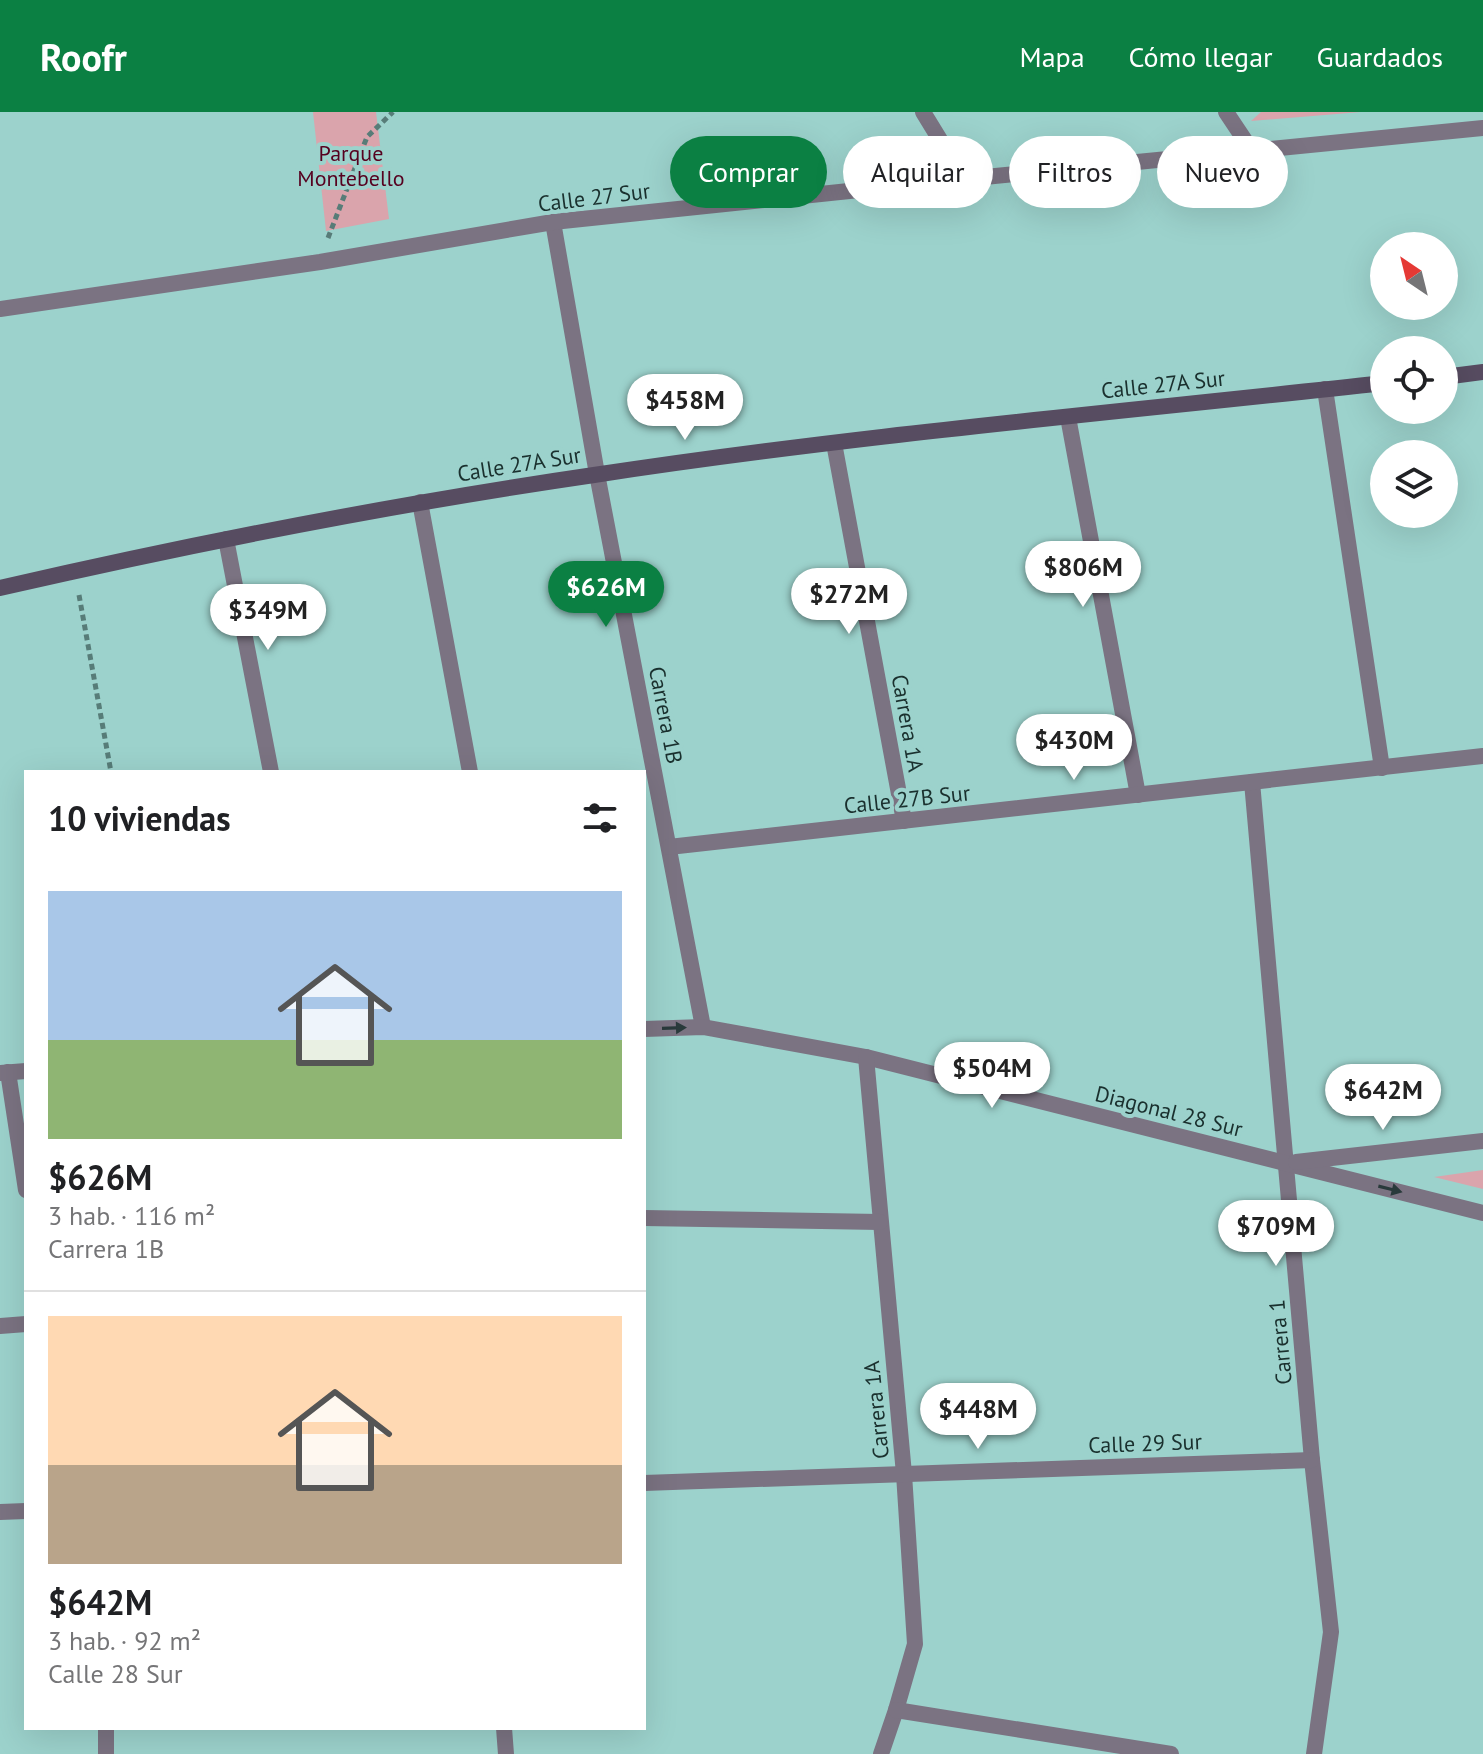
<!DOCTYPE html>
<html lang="es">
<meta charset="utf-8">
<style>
body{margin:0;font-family:"PT Sans",sans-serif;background:#f2f2f2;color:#202124;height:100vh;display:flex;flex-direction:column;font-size:30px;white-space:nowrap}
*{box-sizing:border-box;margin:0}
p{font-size:26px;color:#757577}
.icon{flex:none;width:44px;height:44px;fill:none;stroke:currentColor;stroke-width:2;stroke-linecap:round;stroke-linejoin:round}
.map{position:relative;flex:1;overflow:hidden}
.side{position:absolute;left:24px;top:658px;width:622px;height:960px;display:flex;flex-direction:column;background:#fff;border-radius:0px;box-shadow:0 8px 32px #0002}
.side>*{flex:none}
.guide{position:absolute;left:670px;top:24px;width:692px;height:72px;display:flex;gap:16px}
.needle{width:52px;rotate:325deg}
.fabs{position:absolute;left:1370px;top:120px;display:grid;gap:16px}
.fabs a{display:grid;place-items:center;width:88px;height:88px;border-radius:50%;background:#fff;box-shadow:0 8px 32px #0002;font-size:40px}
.price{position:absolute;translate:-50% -68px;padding:0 18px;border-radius:28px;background:#fff;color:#222;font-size:26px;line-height:52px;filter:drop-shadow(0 2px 4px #0008)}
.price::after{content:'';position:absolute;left:50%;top:48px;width:24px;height:18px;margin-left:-12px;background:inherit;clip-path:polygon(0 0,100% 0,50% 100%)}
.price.current{background:#0b8043;color:#fff}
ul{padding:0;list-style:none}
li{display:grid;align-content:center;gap:16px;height:424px;padding:0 24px}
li+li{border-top:2px solid #e0e0e0}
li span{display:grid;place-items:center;height:248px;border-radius:0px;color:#555}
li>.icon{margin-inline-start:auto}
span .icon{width:144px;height:144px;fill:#fffc;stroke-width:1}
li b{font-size:34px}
h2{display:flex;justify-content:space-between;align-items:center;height:96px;padding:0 24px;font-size:34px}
.tag{padding:0 28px;border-radius:36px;background:#fff;box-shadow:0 8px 32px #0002;font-size:28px;line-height:72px}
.tag.current{background:#0b8043;color:#fff}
header{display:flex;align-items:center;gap:48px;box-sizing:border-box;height:112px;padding:0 40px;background:#0b8043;color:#fff}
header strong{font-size:38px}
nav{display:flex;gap:44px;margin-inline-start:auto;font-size:28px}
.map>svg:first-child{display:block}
.green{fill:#daa4ac}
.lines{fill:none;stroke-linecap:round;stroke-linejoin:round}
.path{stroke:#577c78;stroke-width:5;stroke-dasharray:6 4;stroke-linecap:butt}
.street{stroke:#7b7382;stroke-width:16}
.secondary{stroke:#574c61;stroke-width:16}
.oneway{fill:#293a3b}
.labels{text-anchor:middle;stroke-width:8;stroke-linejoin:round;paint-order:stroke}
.park-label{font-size:22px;fill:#56001f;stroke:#9cd2cc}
.street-label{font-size:22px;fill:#1a302e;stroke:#9cd2cc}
</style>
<header>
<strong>Roofr</strong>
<nav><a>Mapa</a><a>Cómo llegar</a><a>Guardados</a></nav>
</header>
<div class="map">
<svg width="1483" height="1642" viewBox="0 0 1483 1642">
<rect width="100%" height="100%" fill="#9cd2cc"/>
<g class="green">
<polygon points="313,0 376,0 389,107 326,119"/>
<polygon points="1261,0 1361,0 1251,9"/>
<polygon points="1483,1058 1483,1077 1434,1065"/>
</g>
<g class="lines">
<g class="path">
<polyline points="328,126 367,25 393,0"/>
<polyline points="79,483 111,660"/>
</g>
<g class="street">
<polyline points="923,0 964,67"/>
<polyline points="1226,0 1252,39"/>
<polyline points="553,110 597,362 703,915"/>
<polyline points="0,197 320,150 553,110 964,67 1483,16"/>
<polyline points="1325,277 1382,656"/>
<polyline points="1068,305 1138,683"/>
<polyline points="834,331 904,709"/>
<polyline points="420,390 470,660"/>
<polyline points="226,427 271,660"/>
<polyline points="1252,670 1312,1348 1331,1520 1314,1642"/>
<polyline points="669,735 1483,644"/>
<polyline points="644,917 703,915 866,945 1483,1101"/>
<polyline points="866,945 904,1362 915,1532 896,1598 881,1642"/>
<polyline points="8,960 26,1078"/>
<polyline points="0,961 26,959"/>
<polyline points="1296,1050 1483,1029"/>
<polyline points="644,1106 880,1110"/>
<polyline points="0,1214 26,1212"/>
<polyline points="644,1371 1312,1348"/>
<polyline points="0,1400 26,1399"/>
<polyline points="896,1598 1171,1642"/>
<polyline points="504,1616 506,1642"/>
<polyline points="106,1642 106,1616"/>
</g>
<g class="secondary">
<polyline points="1444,265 1483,260"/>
<path d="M0,476C196,431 395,392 594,363C856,323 1121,300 1384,271"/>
</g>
</g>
<defs><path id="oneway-solid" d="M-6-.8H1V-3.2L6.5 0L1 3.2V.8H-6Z" transform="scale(2)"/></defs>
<g class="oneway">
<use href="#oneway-solid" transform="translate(674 916) rotate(-2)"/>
<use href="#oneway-solid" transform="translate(1390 1077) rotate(14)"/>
</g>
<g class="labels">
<g class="park-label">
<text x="351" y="49">Parque<tspan x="351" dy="25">Montebello</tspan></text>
</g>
<g class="street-label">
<text transform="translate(594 85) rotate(-7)" y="8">Calle 27 Sur</text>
<text transform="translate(1163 272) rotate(-6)" y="8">Calle 27A Sur</text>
<text transform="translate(519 352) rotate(-9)" y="8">Calle 27A Sur</text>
<text transform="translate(666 603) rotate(79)" y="8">Carrera 1B</text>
<text transform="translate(908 611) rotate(80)" y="8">Carrera 1A</text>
<text transform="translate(907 687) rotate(-6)" y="8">Calle 27B Sur</text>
<text transform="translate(1169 999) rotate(14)" y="8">Diagonal 28 Sur</text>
<text transform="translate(1280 1230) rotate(-95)" y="8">Carrera 1</text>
<text transform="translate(876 1298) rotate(-96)" y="8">Carrera 1A</text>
<text transform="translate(1145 1331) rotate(-2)" y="8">Calle 29 Sur</text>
</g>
</g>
</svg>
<div class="fabs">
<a><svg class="needle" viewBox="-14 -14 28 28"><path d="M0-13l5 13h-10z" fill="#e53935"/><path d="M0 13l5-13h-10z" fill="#757577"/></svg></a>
<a><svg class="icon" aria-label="locate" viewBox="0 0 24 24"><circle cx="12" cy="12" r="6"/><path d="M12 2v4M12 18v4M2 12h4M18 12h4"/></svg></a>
<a><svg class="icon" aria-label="layers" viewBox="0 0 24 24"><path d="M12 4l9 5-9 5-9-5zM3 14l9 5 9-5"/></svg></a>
</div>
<b class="price" style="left:685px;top:330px">$458M</b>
<b class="price" style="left:1083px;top:497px">$806M</b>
<b class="price current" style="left:606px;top:517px">$626M</b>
<b class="price" style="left:849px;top:524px">$272M</b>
<b class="price" style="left:268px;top:540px">$349M</b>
<b class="price" style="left:1074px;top:670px">$430M</b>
<b class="price" style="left:992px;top:998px">$504M</b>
<b class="price" style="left:1383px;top:1020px">$642M</b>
<b class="price" style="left:1276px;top:1156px">$709M</b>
<b class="price" style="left:978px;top:1339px">$448M</b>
<div class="guide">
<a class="tag current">Comprar</a>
<a class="tag">Alquilar</a>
<a class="tag">Filtros</a>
<a class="tag">Nuevo</a>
</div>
<section class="side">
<h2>10 viviendas<svg class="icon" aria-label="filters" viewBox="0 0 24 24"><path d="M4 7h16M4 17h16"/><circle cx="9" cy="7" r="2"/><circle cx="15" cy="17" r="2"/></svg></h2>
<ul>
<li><span style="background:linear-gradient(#a9c7e8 60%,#8fb573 0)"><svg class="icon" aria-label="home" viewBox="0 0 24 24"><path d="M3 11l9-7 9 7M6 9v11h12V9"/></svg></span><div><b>$626M</b><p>3 hab. · 116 m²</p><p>Carrera 1B</p></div></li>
<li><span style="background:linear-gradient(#ffd9b3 60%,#b9a48a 0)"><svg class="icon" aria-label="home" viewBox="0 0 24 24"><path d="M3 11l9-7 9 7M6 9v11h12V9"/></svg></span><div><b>$642M</b><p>3 hab. · 92 m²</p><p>Calle 28 Sur</p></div></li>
</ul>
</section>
</div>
